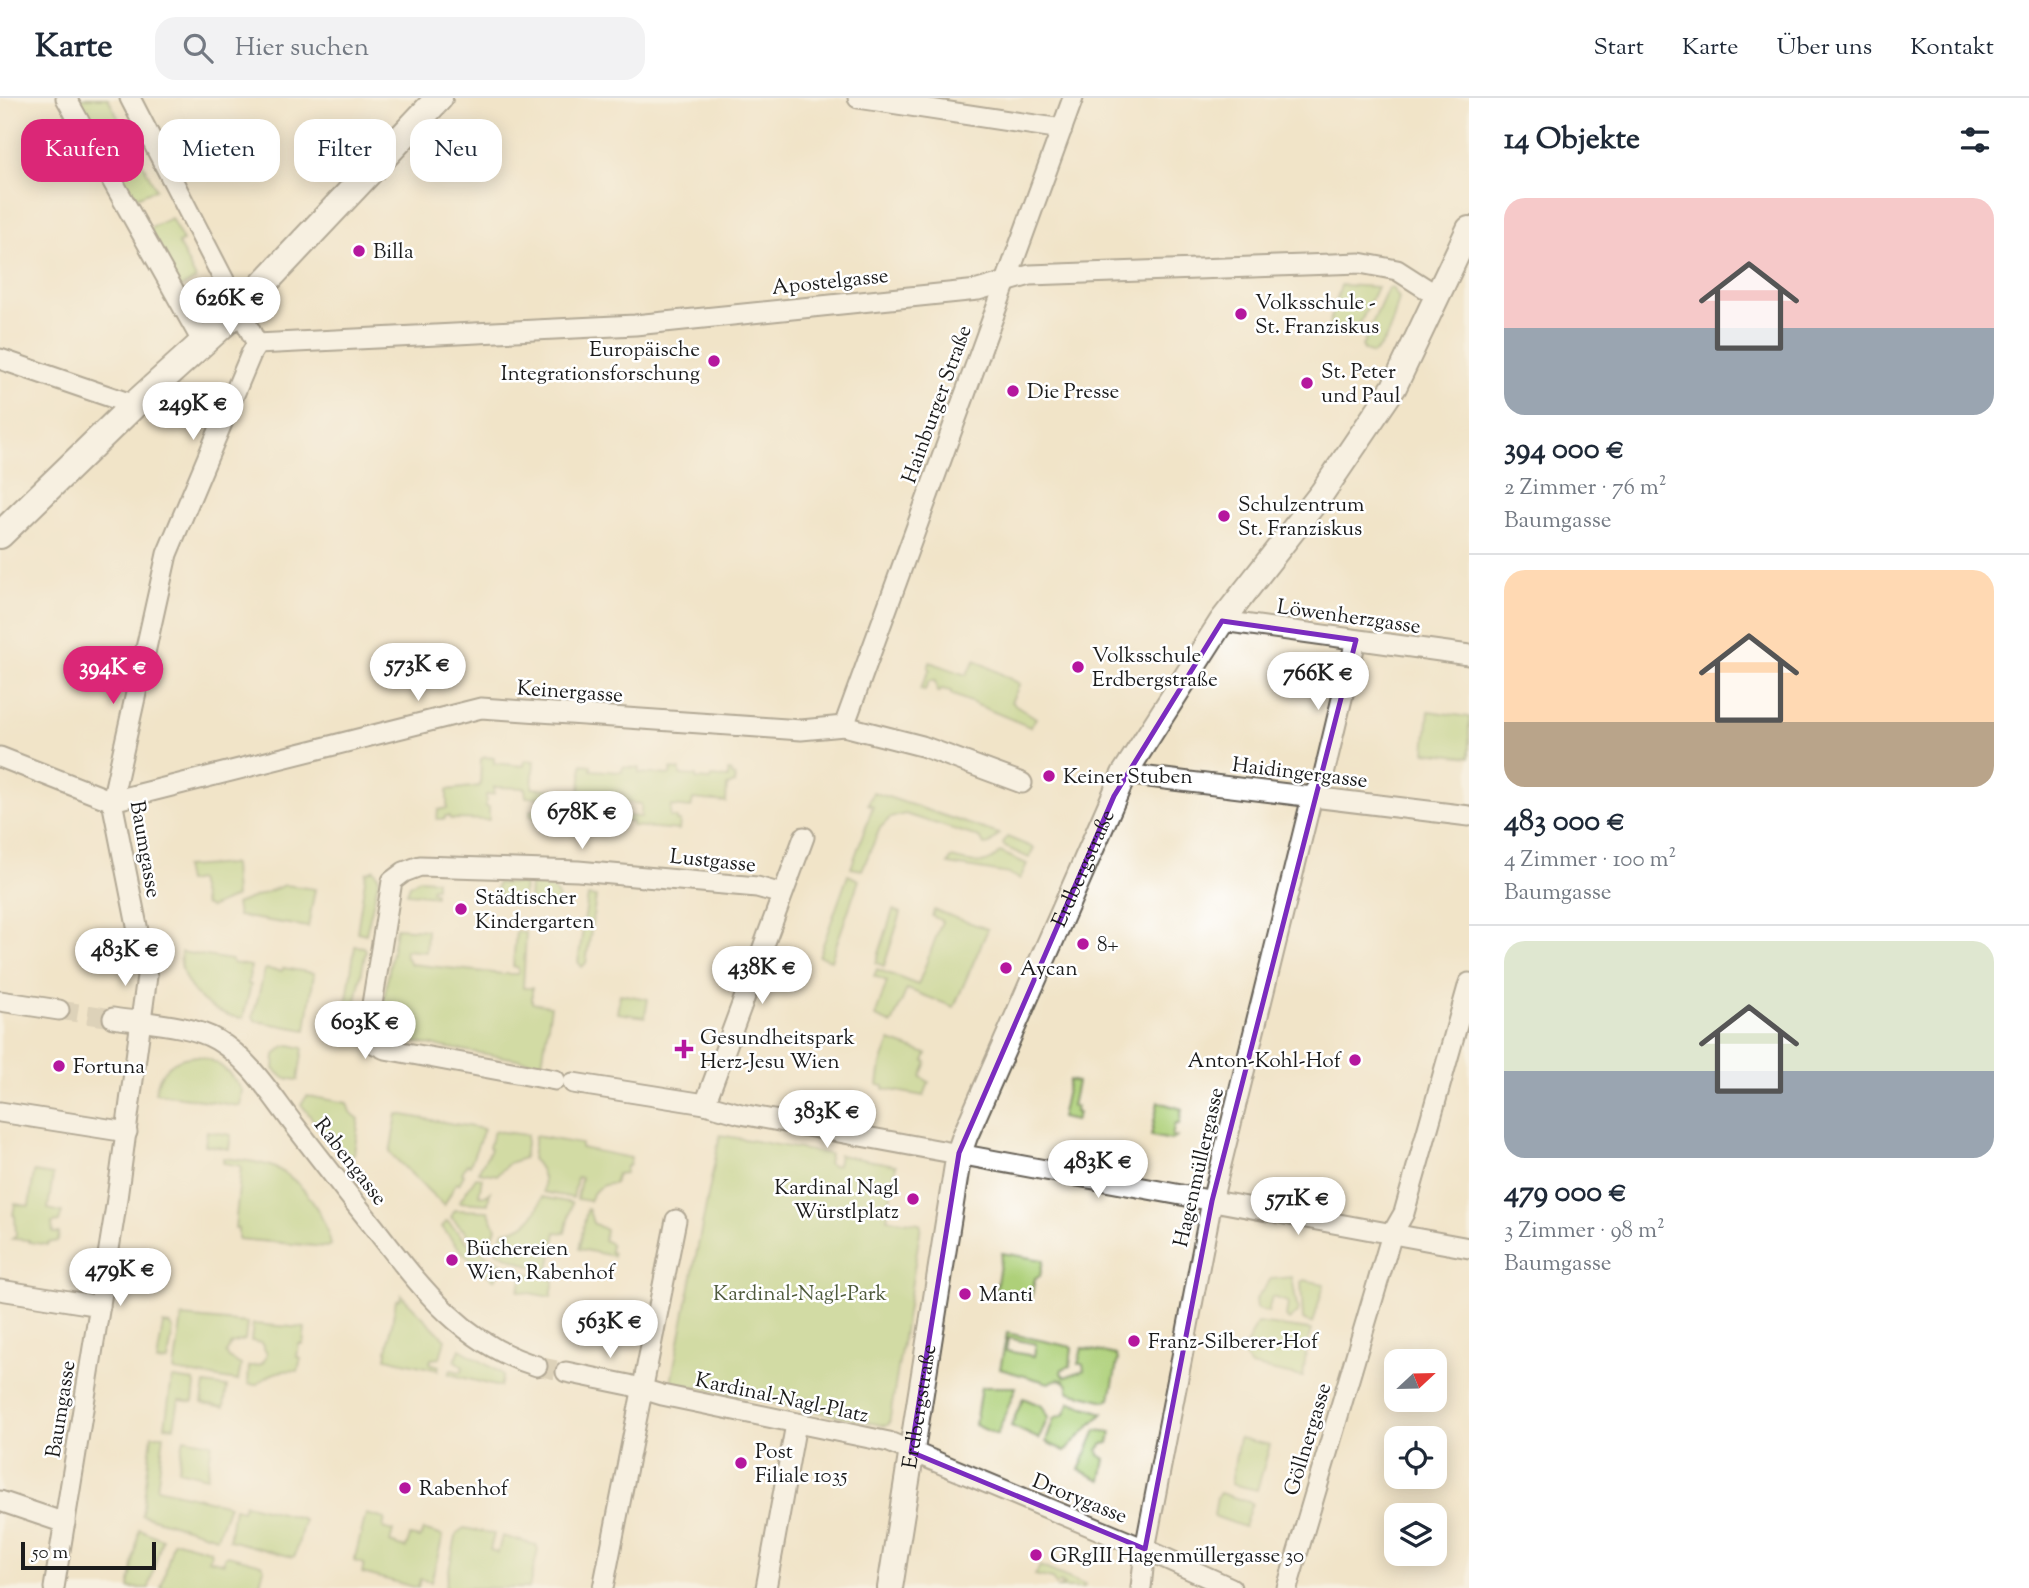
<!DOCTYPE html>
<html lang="de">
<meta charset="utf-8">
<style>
body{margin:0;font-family:"Sorts Mill Goudy",serif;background:#f2f2f3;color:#1f2937;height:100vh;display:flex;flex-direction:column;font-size:26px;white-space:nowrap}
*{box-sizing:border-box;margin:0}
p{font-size:23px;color:#747a83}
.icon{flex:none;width:38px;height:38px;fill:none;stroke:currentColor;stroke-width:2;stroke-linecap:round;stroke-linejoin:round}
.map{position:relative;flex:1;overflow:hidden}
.sheet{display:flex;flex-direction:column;background:#fff;width:560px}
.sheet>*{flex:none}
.hud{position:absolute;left:21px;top:21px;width:665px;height:63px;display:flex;gap:14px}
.needle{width:46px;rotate:68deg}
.controls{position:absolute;left:1384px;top:1251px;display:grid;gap:14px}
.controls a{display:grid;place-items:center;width:63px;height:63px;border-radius:14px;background:#fff;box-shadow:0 4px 18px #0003;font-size:35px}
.scale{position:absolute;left:21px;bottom:18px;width:135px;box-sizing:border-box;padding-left:7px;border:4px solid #1c1c1c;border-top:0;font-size:19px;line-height:24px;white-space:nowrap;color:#1c1c1c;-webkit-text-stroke:5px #fff;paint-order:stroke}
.price{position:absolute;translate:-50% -60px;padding:0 16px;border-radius:24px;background:#fff;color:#222;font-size:23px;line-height:46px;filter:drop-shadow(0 2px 4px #0008)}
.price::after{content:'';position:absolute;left:50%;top:42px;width:21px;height:16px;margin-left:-10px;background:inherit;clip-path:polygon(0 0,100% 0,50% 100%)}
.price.active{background:#db2777;color:#fff}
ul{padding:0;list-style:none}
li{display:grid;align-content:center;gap:14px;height:371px;padding:0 35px}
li+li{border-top:2px solid #e0e1e3}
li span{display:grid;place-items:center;height:217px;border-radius:21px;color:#555}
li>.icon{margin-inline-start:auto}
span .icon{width:126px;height:126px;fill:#fffc;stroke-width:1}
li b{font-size:30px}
h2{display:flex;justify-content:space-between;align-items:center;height:84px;padding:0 35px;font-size:30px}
.tag{padding:0 24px;border-radius:21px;background:#fff;box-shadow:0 4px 18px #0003;font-size:24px;line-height:63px}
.tag.active{background:#db2777;color:#fff}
header{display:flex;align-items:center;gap:42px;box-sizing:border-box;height:98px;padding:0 35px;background:#fff;border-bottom:2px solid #e0e1e3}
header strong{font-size:33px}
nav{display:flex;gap:38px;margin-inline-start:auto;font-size:24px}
.search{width:490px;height:63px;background:#f2f2f3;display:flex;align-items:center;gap:18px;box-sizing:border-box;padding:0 24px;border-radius:21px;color:#747a83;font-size:26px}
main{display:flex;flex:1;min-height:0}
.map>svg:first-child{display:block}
.green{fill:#aed079;stroke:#65764a;stroke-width:2;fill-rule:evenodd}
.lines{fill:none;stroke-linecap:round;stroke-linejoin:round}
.minor-tunnel{stroke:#c6bca6;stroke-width:19;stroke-dasharray:19 10;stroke-linecap:butt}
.minor-casing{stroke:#676258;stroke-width:23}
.tertiary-casing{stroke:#676258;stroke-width:28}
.secondary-casing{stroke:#676258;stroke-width:30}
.minor{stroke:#fff;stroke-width:19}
.tertiary{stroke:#fff;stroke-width:24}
.secondary{stroke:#fff;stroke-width:26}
.marked{fill:none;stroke:#7b2cbf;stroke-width:5;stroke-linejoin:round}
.poi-dot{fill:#b5179e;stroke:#fff;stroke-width:2.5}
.labels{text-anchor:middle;stroke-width:5;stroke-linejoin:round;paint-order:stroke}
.poi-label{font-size:21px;fill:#1c1c1c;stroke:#fff;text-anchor:start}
.street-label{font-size:21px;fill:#1c1c1c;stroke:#fff}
.park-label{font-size:21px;fill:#4f5b3d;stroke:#fff}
</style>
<header>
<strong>Karte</strong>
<div class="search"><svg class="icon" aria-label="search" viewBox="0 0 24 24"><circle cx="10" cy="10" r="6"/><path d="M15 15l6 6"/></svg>Hier suchen</div>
<nav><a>Start</a><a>Karte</a><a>Über uns</a><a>Kontakt</a></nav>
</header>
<main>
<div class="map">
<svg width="1469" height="1490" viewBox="0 0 1469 1490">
<rect width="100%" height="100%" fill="#fff"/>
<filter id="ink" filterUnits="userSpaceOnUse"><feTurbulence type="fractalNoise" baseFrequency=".0143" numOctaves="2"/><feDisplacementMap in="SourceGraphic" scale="14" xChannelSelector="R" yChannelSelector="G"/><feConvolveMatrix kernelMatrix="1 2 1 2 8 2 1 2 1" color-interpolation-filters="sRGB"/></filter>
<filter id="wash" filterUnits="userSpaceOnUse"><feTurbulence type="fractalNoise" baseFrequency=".00686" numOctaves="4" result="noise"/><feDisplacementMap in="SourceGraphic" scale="28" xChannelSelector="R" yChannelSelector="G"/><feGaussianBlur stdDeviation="1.57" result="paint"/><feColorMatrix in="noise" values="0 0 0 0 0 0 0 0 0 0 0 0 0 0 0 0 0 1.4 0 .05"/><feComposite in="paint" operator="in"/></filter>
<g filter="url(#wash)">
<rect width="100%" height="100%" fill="#f1e4c8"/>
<g class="green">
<polygon points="76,0 108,0 126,35 109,42 106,36 98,40"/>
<polygon points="132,45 156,91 132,101 108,56"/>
<polygon points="171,120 183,143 178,145 196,181 180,190 150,133 152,129"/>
<polygon points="1341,187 1377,189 1357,232 1349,237 1334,233 1329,226"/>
<path d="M1388,190H1392L1399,200C1395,215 1389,246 1372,256L1364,252L1362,248Z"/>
<polygon points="975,562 1020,586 1011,604 1036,620 1030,629 951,596 951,593 941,591 940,594 937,594 935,583 929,583 925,592 920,591 930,571 928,570 930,564 966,577"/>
<polygon points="1429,613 1469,619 1469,659 1425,654"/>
<polygon points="485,659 494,660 494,665 524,668 525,662 534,663 532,690 580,693 582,666 591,667 591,672 622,674 623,669 639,670 639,675 670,677 671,671 680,672 680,677 696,678 696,681 710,682 711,679 728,680 728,673 731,673 732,677 735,679 735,685 727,688 726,704 693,701 691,710 671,708 670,719 677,720 676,723 680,723 679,732 632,728 632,724 626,724 627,718 641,719 641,706 623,704 623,696 593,694 592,702 574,701 573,714 586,715 586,721 580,721 580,725 535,723 535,719 530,718 530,712 543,712 544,700 526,699 525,690 494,689 494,696 486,697 486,709 489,709 489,722 450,721 450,718 445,718 445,721 437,721 438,712 447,710 447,692 480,688 481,661"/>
<polygon points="873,694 999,736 990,746 984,747 981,741 975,738 905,716 890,720 880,730 862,772 851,770 873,708 868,706"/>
<polygon points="1007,739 1034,750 1029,760 1005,749 1003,746"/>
<path d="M1000,754L1027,766L1020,781L1009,776L948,766L951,760C969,764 987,771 1000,754Z"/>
<polygon points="233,766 235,799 210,810 204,807 198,782 187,784 184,769"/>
<polygon points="374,771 379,780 366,836 357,834 366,775"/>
<polygon points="848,777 859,782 831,862 819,858"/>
<polygon points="419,781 436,782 436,789 432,789 431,793 435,794 435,798 407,795 410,787"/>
<polygon points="497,785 524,786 522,804 495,802 496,799 499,799 499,794 496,794"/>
<path d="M530,786C546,786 559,790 560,807L529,805Z"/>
<polygon points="285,787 315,791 308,829 238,818 236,806"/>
<polygon points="588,798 596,799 586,865 582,869 578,864"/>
<polygon points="893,812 901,815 884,868 876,865"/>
<polygon points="934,812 988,831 954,909 907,891 892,926 875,919 887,883 874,878 877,871 918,887 942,823 932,818"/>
<path d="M396,830L427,832L426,854L405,852L406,859L411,866L503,876H518V870L513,868L516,833L526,835L523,890H532V905L551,908L542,965L394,941C386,936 381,929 381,920Z"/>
<polygon points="355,848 364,849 366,852 351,929 343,927"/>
<path d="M181,854L232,862V865L251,868L248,886L251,887L243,920C212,918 176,887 181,854Z"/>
<polygon points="283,870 314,875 306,932 256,923 253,919 265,871 282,873"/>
<polygon points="620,896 648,901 645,919 617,915"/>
<polygon points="890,943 927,956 924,963 927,964 921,979 929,984 924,998 884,991 884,988 878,987 881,966"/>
<polygon points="290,947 303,950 298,982 284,980 274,971 275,957 284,948"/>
<path d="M197,958C218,961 230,975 242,992L240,1008L155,995C159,972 173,959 197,958Z"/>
<polygon points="1069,982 1077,984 1072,1008 1076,1009 1075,1014 1078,1015 1075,1023 1061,1020"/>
<polygon points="307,998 347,1005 350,1014 359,1021 354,1056 341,1059 301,1006"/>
<polygon points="1158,1004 1182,1011 1179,1026 1175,1026 1172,1038 1176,1039 1171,1042 1151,1038"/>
<polygon points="397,1016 484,1031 470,1067 467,1066 462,1075 464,1077 459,1086 456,1085 444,1108 390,1055"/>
<polygon points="207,1033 231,1037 229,1051 205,1047"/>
<polygon points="494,1033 527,1037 524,1060 509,1065 497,1077 478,1074 491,1051 489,1049"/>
<polygon points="720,1037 830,1056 828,1065 832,1068 837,1067 839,1057 896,1067 887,1121 919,1125 921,1128 889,1326 886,1328 671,1284"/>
<path d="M535,1038L581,1046V1050L631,1060L629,1068H626L625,1075L617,1076L614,1086C602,1085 594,1091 589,1103L577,1101L581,1080L577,1079L573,1100L543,1094C545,1081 542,1070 532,1061Z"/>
<path d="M223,1060C239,1062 258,1063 273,1069C303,1082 324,1115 331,1147L326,1149L238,1141V1130H235L241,1068L223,1065Z"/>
<polygon points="34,1074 53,1077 48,1111 62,1114 59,1124 52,1125 53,1135 59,1135 58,1143 48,1145 47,1147 29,1144 29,1142 12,1141 16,1138 15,1118 13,1117 15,1106 29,1108"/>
<polygon points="476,1079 482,1080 479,1097 486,1098 490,1094 488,1106 459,1104"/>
<path d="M542,1099L572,1105L565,1135L556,1134L549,1172L527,1167L496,1154L504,1133C525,1131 536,1119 542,1099Z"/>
<polygon points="587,1111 589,1112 593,1125 606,1132 604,1142 611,1146 610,1154 613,1155 613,1158 579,1151"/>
<polygon points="455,1112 488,1113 496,1130 488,1151 470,1139 451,1119"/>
<path d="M447,1123L471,1148L510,1170L508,1175L500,1172L495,1182C473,1167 458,1151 442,1129Z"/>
<polygon points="1002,1155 1043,1162 1040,1178 1035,1180 1031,1202 995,1196"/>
<polygon points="520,1173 554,1182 551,1199 518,1193 523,1180 518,1177"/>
<polygon points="1292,1179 1298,1214 1289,1222 1286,1219 1288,1204 1272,1199 1268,1214 1257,1211 1256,1201 1271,1181"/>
<polygon points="1304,1182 1324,1186 1313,1226 1303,1222 1301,1184"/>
<polygon points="401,1197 445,1241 440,1260 431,1261 430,1265 439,1268 438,1272 386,1260 396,1202 400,1201"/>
<polygon points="182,1219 247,1225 245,1242 231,1246 226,1255 229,1260 241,1267 238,1283 174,1273"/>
<polygon points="1257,1225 1311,1232 1307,1247 1303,1279 1251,1268 1242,1256"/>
<polygon points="163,1226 171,1227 173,1231 168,1263 157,1264"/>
<path d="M253,1226L305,1230L303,1246H299L297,1259L301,1260L298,1273C281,1271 269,1275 257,1287L248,1286L249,1268C260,1268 264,1267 267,1256L261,1245L251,1243Z"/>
<path d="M1007,1235L1072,1249L1070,1268L1062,1271L1061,1275L1065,1279L1084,1272L1083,1266H1078L1082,1250L1116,1257L1118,1261L1110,1301L1106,1303L1069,1294C1068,1280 1059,1279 1049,1285L1000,1271ZM1008,1240L1036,1246L1034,1258L1006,1253Z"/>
<polygon points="460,1251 501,1275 503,1278 500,1289 449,1276 451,1272 461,1274 463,1269 455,1263"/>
<polygon points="172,1280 194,1283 195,1287 193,1304 179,1302 174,1329 165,1328"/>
<polygon points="205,1286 227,1289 224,1309 202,1305"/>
<polygon points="981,1289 1016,1289 997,1337 975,1327"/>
<polygon points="1023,1300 1042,1308 1048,1319 1039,1341 1011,1328"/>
<polygon points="1070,1304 1103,1315 1065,1353 1046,1344 1054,1320 1065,1316"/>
<polygon points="1096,1332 1111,1334 1109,1345 1103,1346 1098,1352 1099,1357 1105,1361 1101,1382 1079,1372"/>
<polygon points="152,1337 164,1337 157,1390 229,1407 217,1439 142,1417"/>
<polygon points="184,1340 212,1345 207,1379 178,1372"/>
<polygon points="1239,1340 1270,1347 1257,1392 1231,1386"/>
<polygon points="1220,1395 1252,1405 1244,1429 1214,1418 1217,1399"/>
<polygon points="245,1406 301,1420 304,1423 295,1458 292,1459 229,1442 234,1410 242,1412"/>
<polygon points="366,1416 385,1421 383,1430 393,1433 390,1445 406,1450 410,1438 420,1440 423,1432 443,1438 431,1484 420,1481 418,1490 362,1475 364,1466 354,1463"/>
<polygon points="464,1430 494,1436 490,1452 498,1455 502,1438 536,1447 538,1452 529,1490 445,1490 457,1435"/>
<polygon points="139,1431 162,1441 149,1490 129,1490"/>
<polygon points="177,1443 210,1452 211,1458 208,1461 224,1465 224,1459 228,1457 262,1466 264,1470 259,1490 161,1490 173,1444"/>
<polygon points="1040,1468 1085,1487 1084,1490 1059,1490 1064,1487 1061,1484 1056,1487 1052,1481 1035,1477"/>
</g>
</g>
<g filter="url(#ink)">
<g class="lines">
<g class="minor-tunnel">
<polyline points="59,912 113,920"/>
<polyline points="537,1268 566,1274"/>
</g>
<g class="minor-casing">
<g id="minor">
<polyline points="66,0 202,243"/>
<polyline points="130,0 257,246"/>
<polyline points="858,0 1062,31"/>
<polyline points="257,246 635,227 978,192 1030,177 1360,165 1397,172 1436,197"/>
<polyline points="0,261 134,307"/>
<polyline points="1222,523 1469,557"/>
<polyline points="844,628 1073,0"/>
<polyline points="0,659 112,703 481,610 801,632 844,628 922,648 1022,685"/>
<polyline points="1124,676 1469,718"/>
<polyline points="0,903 59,912"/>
<path d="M113,920C144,925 190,926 217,942C249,961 270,995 292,1024C319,1059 346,1094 374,1129C419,1187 463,1247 537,1268"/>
<polyline points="555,982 385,951 375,946 368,931 392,783 404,774 420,768 578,773 757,789 782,796"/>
<polyline points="573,985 705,1006 741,1016 1469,1150"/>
<polyline points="705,1006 804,739"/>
<polyline points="0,1014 127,1034"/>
<polyline points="0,1192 100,1208"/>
<polyline points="566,1274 629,1287 662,1297 889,1344 1145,1451 1231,1490"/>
<polyline points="0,1403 65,1425"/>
<polyline points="54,1490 116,1108 147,878 112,703 167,456 251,256 257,246"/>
<polyline points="603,1490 676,1122"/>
<polyline points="766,1490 796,1326"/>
<polyline points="1141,1490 1145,1451 1212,1103 1312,699 1322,684 1356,542"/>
<polyline points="1287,1490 1392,1136 1404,1115 1469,885"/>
</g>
</g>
<g class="tertiary-casing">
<g id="tertiary">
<path id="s1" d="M890,1490L959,1055L965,1038L1124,676L1222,523L1322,395L1394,289L1469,131"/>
</g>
</g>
<g class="secondary-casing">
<polyline id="secondary" points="0,437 134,307 239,212 439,0"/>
</g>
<use href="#minor" class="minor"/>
<use href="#tertiary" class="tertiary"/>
<use href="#secondary" class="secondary"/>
</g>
</g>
<path d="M0 0H1469V1490H0ZM1222,523L1356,542L1212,1103L1145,1451L911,1354L959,1055L1114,698Z" fill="#f1e4c8" fill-opacity=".55" fill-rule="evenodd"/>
<path class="marked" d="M1222,523L1356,542L1212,1103L1145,1451L911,1354L959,1055L1114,698Z"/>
<g class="poi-dot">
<circle cx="359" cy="153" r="7"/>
<circle cx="1241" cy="216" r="7"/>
<circle cx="714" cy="263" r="7"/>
<circle cx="1307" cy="285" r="7"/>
<circle cx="1013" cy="293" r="7"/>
<circle cx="1224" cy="418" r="7"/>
<circle cx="1078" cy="569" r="7"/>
<circle cx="1049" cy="678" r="7"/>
<circle cx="461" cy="811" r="7"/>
<circle cx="1083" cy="846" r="7"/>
<circle cx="1006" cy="870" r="7"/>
<path d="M680.5 940.5h7v7h7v7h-7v7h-7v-7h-7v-7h7z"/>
<circle cx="1355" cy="962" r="7"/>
<circle cx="59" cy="968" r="7"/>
<circle cx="913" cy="1101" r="7"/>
<circle cx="452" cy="1162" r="7"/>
<circle cx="965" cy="1196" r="7"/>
<circle cx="1134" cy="1243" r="7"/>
<circle cx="741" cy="1365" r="7"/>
<circle cx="405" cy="1390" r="7"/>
<circle cx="1036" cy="1457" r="7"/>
</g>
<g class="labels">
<g class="poi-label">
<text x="373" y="160">Billa</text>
<text x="1255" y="211">Volksschule -<tspan x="1255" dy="24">St. Franziskus</tspan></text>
<text x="700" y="258" text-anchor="end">Europäische<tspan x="700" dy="24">Integrationsforschung</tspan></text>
<text x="1321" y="280">St. Peter<tspan x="1321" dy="24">und Paul</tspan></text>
<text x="1027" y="300">Die Presse</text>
<text x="1238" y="413">Schulzentrum<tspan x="1238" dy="24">St. Franziskus</tspan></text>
<text x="1092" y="564">Volksschule<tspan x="1092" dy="24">Erdbergstraße</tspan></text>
<text x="1063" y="685">Keiner Stuben</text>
<text x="475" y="806">Städtischer<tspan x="475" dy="24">Kindergarten</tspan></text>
<text x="1097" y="853">8+</text>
<text x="1020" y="877">Aycan</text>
<text x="700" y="946">Gesundheitspark<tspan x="700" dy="24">Herz-Jesu Wien</tspan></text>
<text x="1341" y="969" text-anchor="end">Anton-Kohl-Hof</text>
<text x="73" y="975">Fortuna</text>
<text x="899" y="1096" text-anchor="end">Kardinal Nagl<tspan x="899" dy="24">Würstlplatz</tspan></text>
<text x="466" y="1157">Büchereien<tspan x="466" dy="24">Wien, Rabenhof</tspan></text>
<text x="979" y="1203">Manti</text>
<text x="1148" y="1250">Franz-Silberer-Hof</text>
<text x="755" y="1360">Post<tspan x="755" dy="24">Filiale 1035</tspan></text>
<text x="419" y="1397">Rabenhof</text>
<text x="1050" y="1464">GRgIII Hagenmüllergasse 30</text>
</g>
<g class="street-label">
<text transform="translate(830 183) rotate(-6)" y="7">Apostelgasse</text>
<text transform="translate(936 306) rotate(-70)" y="7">Hainburger Straße</text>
<text transform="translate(1349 518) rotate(8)" y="7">Löwenherzgasse</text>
<text transform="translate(570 593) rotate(4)" y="7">Keinergasse</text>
<text transform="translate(1300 674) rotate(7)" y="7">Haidingergasse</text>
<text transform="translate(146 751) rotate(80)" y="7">Baumgasse</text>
<text transform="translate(713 762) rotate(6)" y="7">Lustgasse</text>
<text dy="7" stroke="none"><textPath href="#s1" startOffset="751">Erdbergstraße</textPath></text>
<text transform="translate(351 1063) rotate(52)" y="7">Rabengasse</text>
<text transform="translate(1198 1069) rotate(-77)" y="7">Hagenmüllergasse</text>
<text transform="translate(782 1299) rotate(12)" y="7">Kardinal-Nagl-Platz</text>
<text dy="7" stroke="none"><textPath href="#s1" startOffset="184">Erdbergstraße</textPath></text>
<text transform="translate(60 1311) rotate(-81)" y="7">Baumgasse</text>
<text transform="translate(1307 1341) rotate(-73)" y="7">Göllnergasse</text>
<text transform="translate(1080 1400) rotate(22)" y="7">Drorygasse</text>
</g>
<g class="park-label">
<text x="800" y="1202">Kardinal-Nagl-Park</text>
</g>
</g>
</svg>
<div class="controls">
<a><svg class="needle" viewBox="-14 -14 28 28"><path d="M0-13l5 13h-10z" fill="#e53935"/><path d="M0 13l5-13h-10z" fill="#747a83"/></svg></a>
<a><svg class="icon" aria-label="locate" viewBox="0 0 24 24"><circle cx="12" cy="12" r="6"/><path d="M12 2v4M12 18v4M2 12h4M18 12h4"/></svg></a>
<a><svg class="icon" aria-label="layers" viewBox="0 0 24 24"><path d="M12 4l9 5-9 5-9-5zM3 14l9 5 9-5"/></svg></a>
</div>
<div class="scale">50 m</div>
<b class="price" style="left:230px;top:239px">626K €</b>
<b class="price" style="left:193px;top:344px">249K €</b>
<b class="price" style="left:418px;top:605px">573K €</b>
<b class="price active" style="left:113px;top:608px">394K €</b>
<b class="price" style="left:1318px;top:614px">766K €</b>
<b class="price" style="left:582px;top:753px">678K €</b>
<b class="price" style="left:125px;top:890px">483K €</b>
<b class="price" style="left:762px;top:908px">438K €</b>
<b class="price" style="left:365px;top:963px">603K €</b>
<b class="price" style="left:827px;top:1052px">383K €</b>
<b class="price" style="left:1098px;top:1102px">483K €</b>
<b class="price" style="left:1298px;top:1139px">571K €</b>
<b class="price" style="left:120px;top:1210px">479K €</b>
<b class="price" style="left:610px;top:1262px">563K €</b>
<div class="hud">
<a class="tag active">Kaufen</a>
<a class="tag">Mieten</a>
<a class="tag">Filter</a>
<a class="tag">Neu</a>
</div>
</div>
<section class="sheet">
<h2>14 Objekte<svg class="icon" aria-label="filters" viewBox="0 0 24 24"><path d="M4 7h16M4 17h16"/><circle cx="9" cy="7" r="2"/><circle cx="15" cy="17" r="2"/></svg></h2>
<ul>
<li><span style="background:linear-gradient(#f6c9c9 60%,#9aa5b1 0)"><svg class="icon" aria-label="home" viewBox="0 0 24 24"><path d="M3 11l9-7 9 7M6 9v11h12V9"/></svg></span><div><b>394 000 €</b><p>2 Zimmer · 76 m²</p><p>Baumgasse</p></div></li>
<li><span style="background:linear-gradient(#ffd9b3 70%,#b9a48a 0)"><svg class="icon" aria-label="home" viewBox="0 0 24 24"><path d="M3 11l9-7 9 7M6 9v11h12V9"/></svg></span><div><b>483 000 €</b><p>4 Zimmer · 100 m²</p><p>Baumgasse</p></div></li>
<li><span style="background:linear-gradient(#dfe7d0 60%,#9aa5b1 0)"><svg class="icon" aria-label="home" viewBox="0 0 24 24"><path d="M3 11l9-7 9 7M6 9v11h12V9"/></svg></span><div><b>479 000 €</b><p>3 Zimmer · 98 m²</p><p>Baumgasse</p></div></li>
</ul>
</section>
</main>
